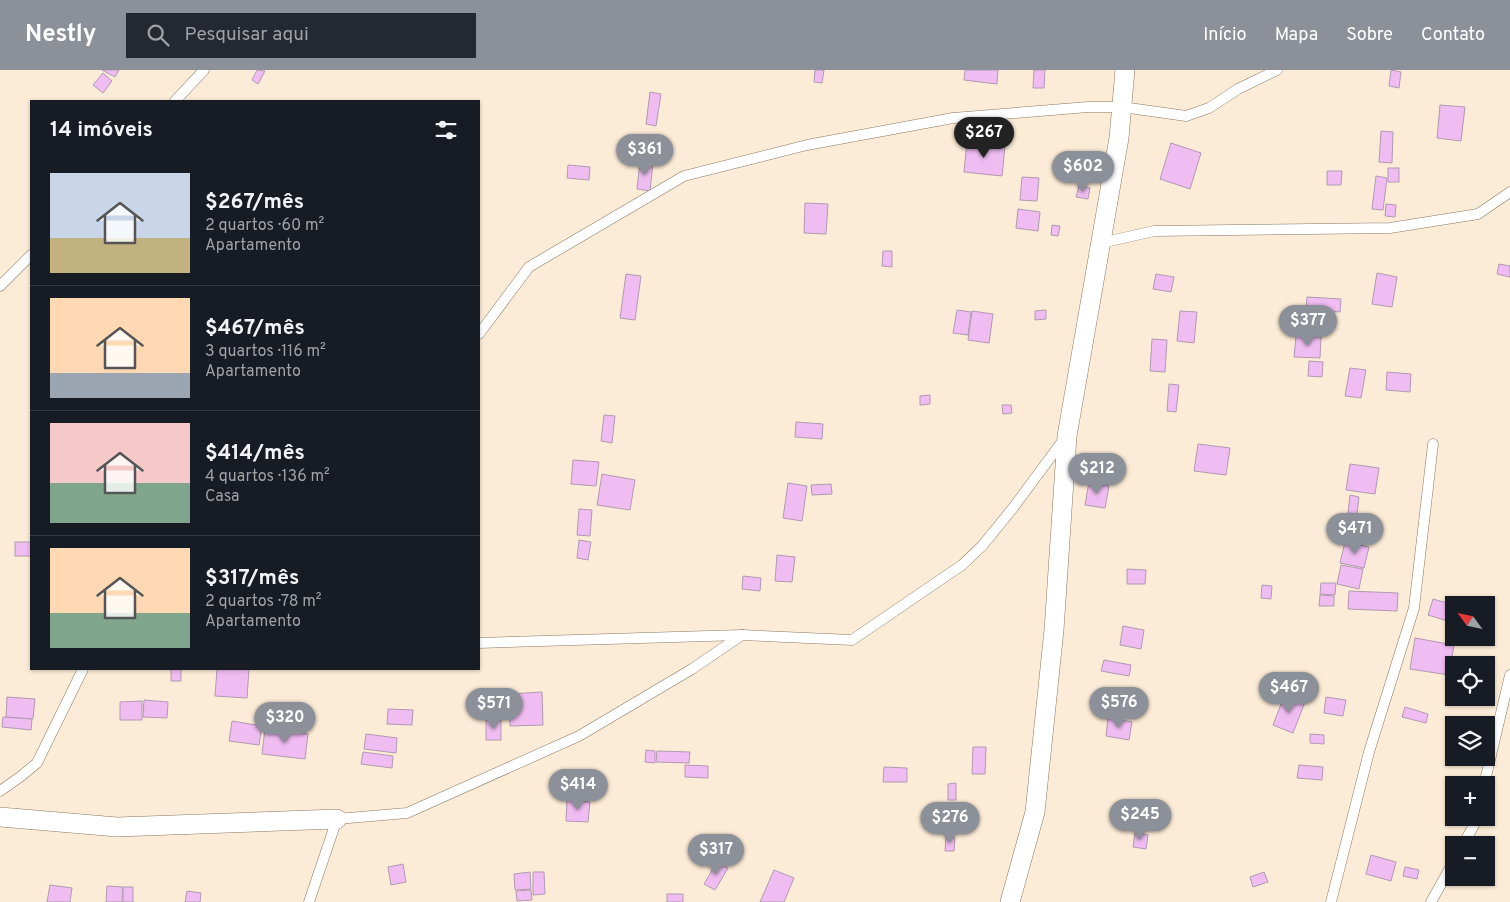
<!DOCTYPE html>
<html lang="pt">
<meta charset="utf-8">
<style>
body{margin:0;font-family:Overpass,sans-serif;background:#242831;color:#f1f3f6;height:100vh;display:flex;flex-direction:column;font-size:19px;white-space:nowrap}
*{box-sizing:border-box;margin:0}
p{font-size:16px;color:#9ea1a6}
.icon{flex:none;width:28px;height:28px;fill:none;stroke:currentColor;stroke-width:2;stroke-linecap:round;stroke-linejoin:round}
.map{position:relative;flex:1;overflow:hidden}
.drawer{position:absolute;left:30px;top:30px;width:450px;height:570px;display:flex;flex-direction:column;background:#171b24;border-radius:0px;box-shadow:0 1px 4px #0004}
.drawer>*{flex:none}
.needle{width:32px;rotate:303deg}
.buttons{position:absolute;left:1445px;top:526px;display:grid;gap:10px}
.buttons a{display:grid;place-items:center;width:50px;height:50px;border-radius:0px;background:#171b24;box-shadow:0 1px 4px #0004;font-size:25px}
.price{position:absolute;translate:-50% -42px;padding:0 11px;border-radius:18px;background:#8c9099;color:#fff;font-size:16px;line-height:32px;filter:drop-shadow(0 1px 2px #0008)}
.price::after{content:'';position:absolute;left:50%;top:30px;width:15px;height:11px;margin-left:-8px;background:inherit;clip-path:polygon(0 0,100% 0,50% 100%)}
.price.current{background:#222;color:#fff}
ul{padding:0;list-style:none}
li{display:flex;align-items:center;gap:15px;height:125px;padding:0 20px}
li+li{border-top:1px solid #363941}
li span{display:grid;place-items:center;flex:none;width:140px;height:100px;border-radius:0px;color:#555}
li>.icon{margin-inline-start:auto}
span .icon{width:60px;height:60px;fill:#fffc;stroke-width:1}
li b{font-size:21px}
h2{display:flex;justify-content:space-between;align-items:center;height:60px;padding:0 20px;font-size:21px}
header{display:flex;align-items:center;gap:30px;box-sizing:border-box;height:70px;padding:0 25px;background:#8c9099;color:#fff}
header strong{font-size:24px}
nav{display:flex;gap:28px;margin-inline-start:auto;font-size:18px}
.search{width:350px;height:45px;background:#242831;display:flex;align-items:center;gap:12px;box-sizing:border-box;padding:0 18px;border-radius:0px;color:#9ea1a6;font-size:19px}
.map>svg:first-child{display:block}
.building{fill:#f0bdf2;stroke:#b09ab1}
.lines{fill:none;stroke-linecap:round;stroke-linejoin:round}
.service-casing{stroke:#8a7860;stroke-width:11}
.minor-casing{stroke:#8a7860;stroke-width:20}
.service{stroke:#fff;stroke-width:10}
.minor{stroke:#fff;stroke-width:19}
</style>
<header>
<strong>Nestly</strong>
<div class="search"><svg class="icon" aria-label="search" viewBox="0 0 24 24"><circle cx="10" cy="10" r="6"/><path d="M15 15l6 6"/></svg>Pesquisar aqui</div>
<nav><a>Início</a><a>Mapa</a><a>Sobre</a><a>Contato</a></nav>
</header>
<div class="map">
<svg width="1510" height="832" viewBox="0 0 1510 832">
<rect width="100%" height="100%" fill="#fcecd7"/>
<g class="building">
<polygon points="102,0 119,0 115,7"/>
<polygon points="257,0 265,1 258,14 252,10"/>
<polygon points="815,0 824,0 822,13 814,12"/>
<polygon points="965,0 998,0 997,14 964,10"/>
<polygon points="1034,0 1045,0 1044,18 1033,18"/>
<polygon points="1391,0 1401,2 1399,18 1389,16"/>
<polygon points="103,3 112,11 103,23 93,15"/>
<polygon points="650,22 661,24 656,56 646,54"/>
<polygon points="1440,35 1465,37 1461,71 1437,68"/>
<polygon points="1381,61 1393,62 1392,93 1379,92"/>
<polygon points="967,72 1005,76 1002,106 964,102"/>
<polygon points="1171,73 1201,83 1190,119 1160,109"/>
<polygon points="640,91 653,92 650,121 637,119"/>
<polygon points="568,95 590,97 589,110 567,108"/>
<rect x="1388" y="98" width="11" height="14"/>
<polygon points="1327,101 1342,101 1341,115 1327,115"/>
<polygon points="1376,106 1387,108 1383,140 1372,139"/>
<polygon points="1022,107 1039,108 1037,131 1020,130"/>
<polygon points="1079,116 1090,118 1088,129 1076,127"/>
<polygon points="805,133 828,134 826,164 804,163"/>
<polygon points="1386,134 1396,135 1395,147 1385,146"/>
<polygon points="1018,139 1040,142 1038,161 1016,158"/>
<polygon points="1052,155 1060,156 1058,166 1051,165"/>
<polygon points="883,181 892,181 892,197 882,196"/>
<polygon points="1499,194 1510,196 1510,207 1497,204"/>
<polygon points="1377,203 1397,207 1392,237 1372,234"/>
<polygon points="626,204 641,206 635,250 620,248"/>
<polygon points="1156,204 1174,207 1171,222 1153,219"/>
<polygon points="1307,227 1341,229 1340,242 1306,240"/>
<polygon points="957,240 971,242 968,265 953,263"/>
<polygon points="1046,240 1046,249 1035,250 1035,241"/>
<polygon points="972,241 993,244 989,273 968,270"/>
<polygon points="1180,241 1197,242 1194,273 1177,271"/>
<polygon points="1294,242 1326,243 1325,253 1293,251"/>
<polygon points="1296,266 1321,267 1320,288 1294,287"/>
<polygon points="1152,269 1167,270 1165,302 1150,301"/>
<polygon points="1309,291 1323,292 1322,307 1308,306"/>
<polygon points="1350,298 1366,300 1361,328 1345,326"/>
<polygon points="1387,302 1411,304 1410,322 1386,320"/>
<polygon points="1169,314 1179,315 1176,342 1167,341"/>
<polygon points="930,325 930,334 920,335 920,326"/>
<polygon points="1002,335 1011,335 1012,343 1003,344"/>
<polygon points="604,345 615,346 612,373 601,371"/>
<polygon points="796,352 823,354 822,369 795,367"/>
<polygon points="1198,374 1230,378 1226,405 1194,401"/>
<polygon points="573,390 599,392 596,416 571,414"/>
<polygon points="1350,394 1379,398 1375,424 1346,420"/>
<polygon points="602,404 635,410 630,440 597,435"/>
<polygon points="1089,412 1109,416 1105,438 1085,435"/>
<polygon points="788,413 807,416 802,451 783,448"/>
<polygon points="831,414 832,424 812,425 811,415"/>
<polygon points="1350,425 1359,427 1357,444 1348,443"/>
<polygon points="579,439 592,440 590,466 577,465"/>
<polygon points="579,470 591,472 588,490 577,488"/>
<rect x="15" y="472" width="16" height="14"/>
<polygon points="1345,472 1369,477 1364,498 1340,493"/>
<polygon points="777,485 795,487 792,512 775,511"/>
<polygon points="1341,495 1363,499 1359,519 1337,514"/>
<polygon points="1127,499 1146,500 1145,514 1127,514"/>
<polygon points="743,506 761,508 760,521 742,519"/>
<polygon points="1321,513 1336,513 1335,525 1320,524"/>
<polygon points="1262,515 1272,516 1271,529 1261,528"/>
<polygon points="1349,521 1398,523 1397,541 1348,539"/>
<polygon points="1320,525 1334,526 1334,536 1319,536"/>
<polygon points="1433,529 1454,535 1454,553 1428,545"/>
<polygon points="1123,556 1144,560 1141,579 1120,575"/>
<polygon points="1415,568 1454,575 1449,605 1410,599"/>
<polygon points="1104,590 1131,595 1129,606 1101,601"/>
<rect x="171" y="599" width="10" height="12"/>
<polygon points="217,599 249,599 247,628 215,626"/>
<polygon points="542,622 543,655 510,656 509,624"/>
<polygon points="1285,624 1305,632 1293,663 1273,655"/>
<polygon points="7,627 35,629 33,649 6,647"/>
<polygon points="1326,627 1346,630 1343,646 1324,643"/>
<polygon points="144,630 168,632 167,648 143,647"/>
<polygon points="142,631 142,650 120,650 120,632"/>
<polygon points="1405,637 1428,644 1426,653 1402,647"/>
<polygon points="388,639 413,640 412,655 387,654"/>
<polygon points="3,647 32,649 31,660 2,657"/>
<polygon points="1108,648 1132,652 1129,670 1106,666"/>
<rect x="486" y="649" width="15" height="21"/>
<polygon points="232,651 262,656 259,675 229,671"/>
<polygon points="265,659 308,664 305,689 262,684"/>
<polygon points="366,664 397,668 396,683 364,679"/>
<polygon points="1310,664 1324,665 1324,674 1310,673"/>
<polygon points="973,677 986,677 985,704 972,704"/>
<polygon points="646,680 655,681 655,693 645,692"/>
<polygon points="657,681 690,682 689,693 656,692"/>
<polygon points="363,682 393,686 392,698 361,694"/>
<polygon points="685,695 708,696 708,708 685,707"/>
<polygon points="1299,695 1323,697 1322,710 1297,708"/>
<polygon points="884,697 907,698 907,712 883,712"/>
<polygon points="956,713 956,730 948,730 948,714"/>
<polygon points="567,730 590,732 588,752 566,751"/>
<polygon points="1135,763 1148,765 1146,779 1133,777"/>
<polygon points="946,767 955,768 954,781 945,781"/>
<polygon points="1371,785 1396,792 1391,811 1366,804"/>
<polygon points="717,792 728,798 715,820 704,814"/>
<polygon points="403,794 406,812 391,815 388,797"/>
<polygon points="1405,797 1419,800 1417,809 1403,806"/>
<polygon points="774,800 794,808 784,832 760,832"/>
<polygon points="530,802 531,819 515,820 514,804"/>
<polygon points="533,802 544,802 545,824 533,825"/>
<polygon points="1264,802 1268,812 1253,817 1250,807"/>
<polygon points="50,815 72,818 70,832 47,832"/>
<polygon points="107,816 123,817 122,832 106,832"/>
<rect x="123" y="817" width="10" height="15"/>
<polygon points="531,820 532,830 517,831 516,821"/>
<polygon points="187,821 201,823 200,832 185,832"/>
<rect x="667" y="824" width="16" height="8"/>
</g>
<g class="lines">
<g class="service-casing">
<g id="service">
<polyline points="175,31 204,0"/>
<polyline points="1101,173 1154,161 1390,158 1478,144 1510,122"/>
<polyline points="0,216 31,185"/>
<polyline points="479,264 529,197 684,106 807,75 953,48 1088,37 1122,37 1186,46 1209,38 1238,19 1277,0"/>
<polyline points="479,573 742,565"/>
<polyline points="1484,715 1510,605"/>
<polyline points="0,721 20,707 37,693 83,599"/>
<polyline points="1463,775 1474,755 1476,748"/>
<polyline points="309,832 337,749 407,743 579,666 692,599 742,565 852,570 962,495 982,476 1013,438 1064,369"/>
<polyline points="1331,832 1369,682 1414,538 1433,374"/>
<polyline points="1431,832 1454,791"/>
</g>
</g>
<g class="minor-casing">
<g id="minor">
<polyline points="0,747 117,757 337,749"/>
<polyline points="1010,832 1035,742 1054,560 1067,366 1119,68 1125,0"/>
</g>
</g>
<use href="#service" class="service"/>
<use href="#minor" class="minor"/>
</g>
</svg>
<div class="buttons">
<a><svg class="needle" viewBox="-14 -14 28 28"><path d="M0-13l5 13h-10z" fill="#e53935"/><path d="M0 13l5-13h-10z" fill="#9ea1a6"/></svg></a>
<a><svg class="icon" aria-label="locate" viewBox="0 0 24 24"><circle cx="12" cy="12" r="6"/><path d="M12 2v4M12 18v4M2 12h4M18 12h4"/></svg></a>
<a><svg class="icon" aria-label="layers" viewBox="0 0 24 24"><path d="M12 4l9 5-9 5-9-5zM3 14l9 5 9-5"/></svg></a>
<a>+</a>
<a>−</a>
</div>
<b class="price current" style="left:984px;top:89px">$267</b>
<b class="price" style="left:645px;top:106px">$361</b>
<b class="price" style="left:1083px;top:123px">$602</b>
<b class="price" style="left:1308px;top:277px">$377</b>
<b class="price" style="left:1097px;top:425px">$212</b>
<b class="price" style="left:1355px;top:485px">$471</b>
<b class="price" style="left:1289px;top:644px">$467</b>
<b class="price" style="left:1119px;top:659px">$576</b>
<b class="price" style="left:494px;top:660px">$571</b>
<b class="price" style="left:285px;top:674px">$320</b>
<b class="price" style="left:578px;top:741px">$414</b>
<b class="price" style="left:1140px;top:771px">$245</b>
<b class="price" style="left:950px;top:774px">$276</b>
<b class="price" style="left:716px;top:806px">$317</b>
<section class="drawer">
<h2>14 imóveis<svg class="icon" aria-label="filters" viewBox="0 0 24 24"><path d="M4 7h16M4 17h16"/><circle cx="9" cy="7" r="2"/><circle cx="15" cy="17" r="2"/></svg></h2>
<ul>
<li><span style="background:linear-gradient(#c9d6e8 65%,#c2b280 0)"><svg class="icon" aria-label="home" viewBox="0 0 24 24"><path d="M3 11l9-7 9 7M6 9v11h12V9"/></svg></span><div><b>$267/mês</b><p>2 quartos · 60 m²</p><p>Apartamento</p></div></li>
<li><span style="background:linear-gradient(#ffd9b3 75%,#9aa5b1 0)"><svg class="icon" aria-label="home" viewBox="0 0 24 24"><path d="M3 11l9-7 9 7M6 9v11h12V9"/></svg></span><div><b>$467/mês</b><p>3 quartos · 116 m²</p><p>Apartamento</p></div></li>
<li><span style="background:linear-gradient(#f6c9c9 60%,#7fa58c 0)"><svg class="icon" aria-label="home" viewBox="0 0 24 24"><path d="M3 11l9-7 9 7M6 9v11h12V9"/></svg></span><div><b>$414/mês</b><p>4 quartos · 136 m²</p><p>Casa</p></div></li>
<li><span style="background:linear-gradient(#ffd9b3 65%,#7fa58c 0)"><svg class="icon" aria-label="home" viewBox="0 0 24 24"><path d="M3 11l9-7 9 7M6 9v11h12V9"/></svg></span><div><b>$317/mês</b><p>2 quartos · 78 m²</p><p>Apartamento</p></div></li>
</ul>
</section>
</div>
